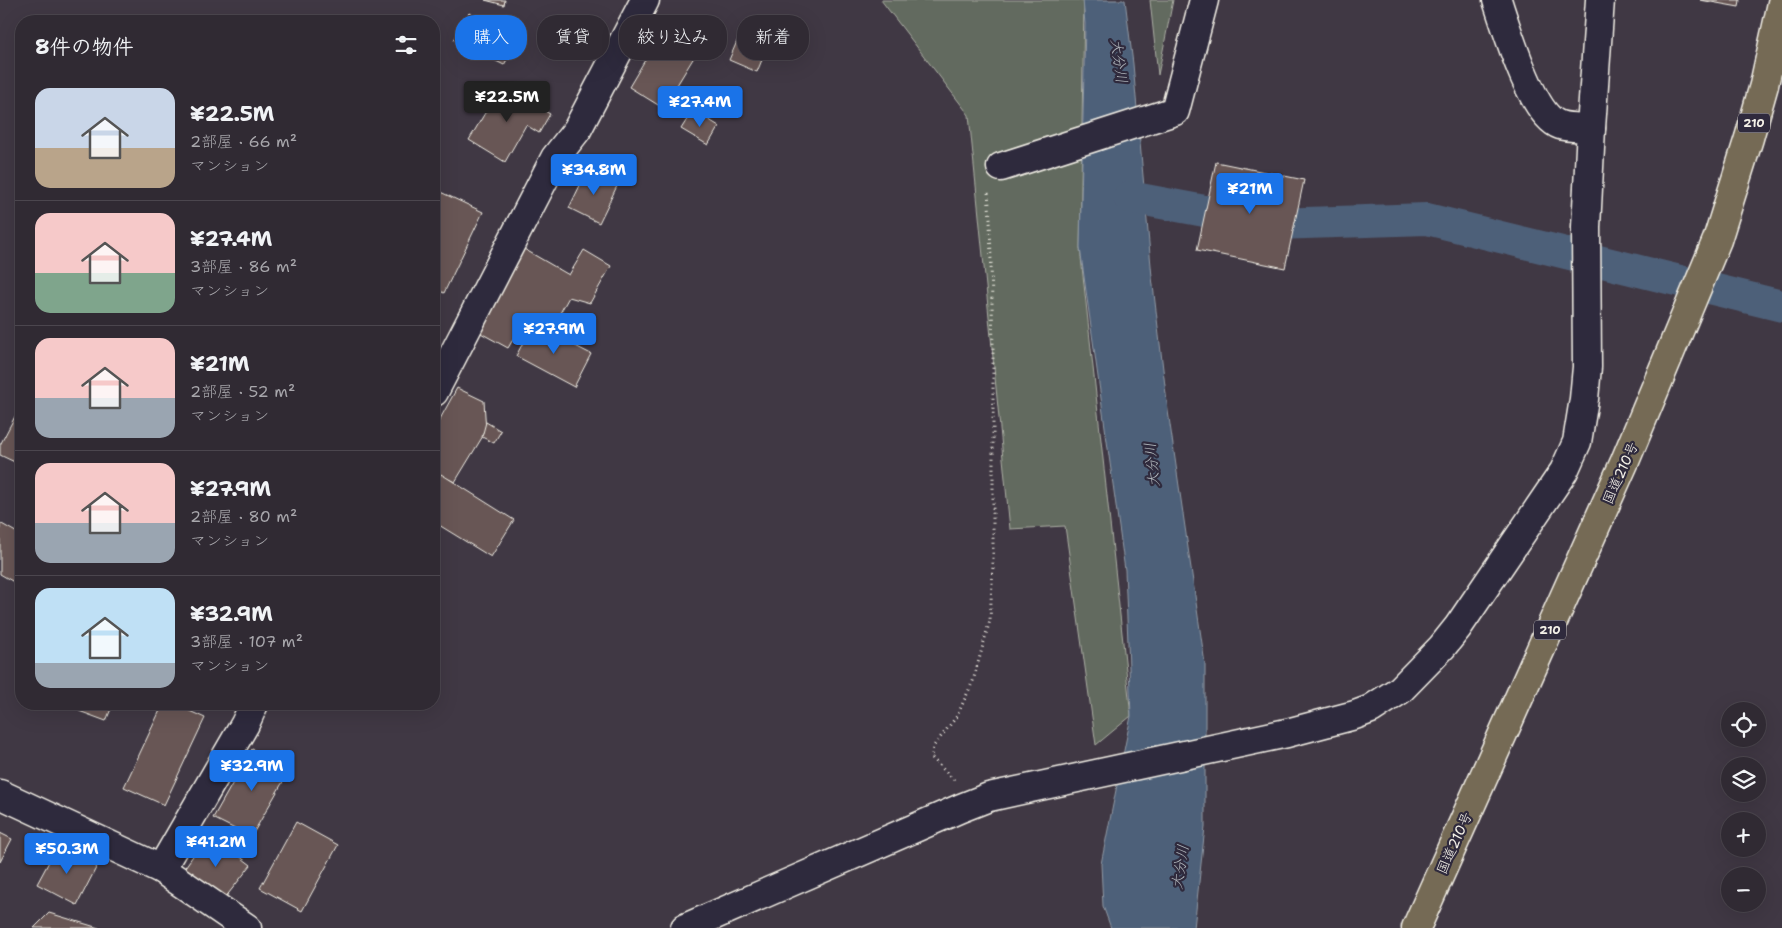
<!DOCTYPE html>
<html lang="ja">
<meta charset="utf-8">
<style>
body{margin:0;font-family:"Shantell Sans","Klee One",sans-serif;background:#3c363f;color:#f1f3f6;height:100vh;display:flex;flex-direction:column;font-size:19px;white-space:nowrap}
*{box-sizing:border-box;margin:0}
p{font-size:16px;color:#a8a7ac}
.icon{flex:none;width:28px;height:28px;fill:none;stroke:currentColor;stroke-width:2;stroke-linecap:round;stroke-linejoin:round}
.map{position:relative;flex:1;overflow:hidden}
.panel{position:absolute;left:15px;top:15px;width:425px;height:695px;display:flex;flex-direction:column;background:#302a33;border-radius:20px;box-shadow:0 5px 20px #0002,0 0 0 1px #4b464e}
.panel>*{flex:none}
.top-card{position:absolute;left:455px;top:15px;width:475px;height:45px;display:flex;gap:10px}
.tools{position:absolute;left:1721px;top:702px;display:grid;gap:10px}
.tools a{display:grid;place-items:center;width:45px;height:45px;border-radius:50%;background:#302a33;box-shadow:0 5px 20px #0002,0 0 0 1px #4b464e;font-size:25px}
.price{position:absolute;translate:-50% -42px;padding:0 11px;border-radius:5px;background:#1a73e8;color:#fff;font-size:16px;line-height:32px;filter:drop-shadow(0 1px 2px #0008)}
.price::after{content:'';position:absolute;left:50%;top:30px;width:15px;height:11px;margin-left:-8px;background:inherit;clip-path:polygon(0 0,100% 0,50% 100%)}
.price.active{background:#222;color:#fff}
ul{padding:0;list-style:none}
li{display:flex;align-items:center;gap:15px;height:125px;padding:0 20px}
li+li{border-top:1px solid #4b464e}
li span{display:grid;place-items:center;flex:none;width:140px;height:100px;border-radius:15px;color:#555}
li>.icon{margin-inline-start:auto}
span .icon{width:60px;height:60px;fill:#fffc;stroke-width:1}
li b{font-size:21px}
h2{display:flex;justify-content:space-between;align-items:center;height:60px;padding:0 20px;font-size:21px}
.tag{padding:0 18px;border-radius:20px;background:#302a33;box-shadow:0 5px 20px #0002,0 0 0 1px #4b464e;font-size:18px;line-height:45px}
.tag.active{background:#1a73e8;color:#fff}
.map>svg:first-child{display:block}
.green{fill:#626b5f;stroke:#abaea4}
.water{fill:#4e6079;stroke:#909aa5}
.lines{fill:none;stroke-linecap:round;stroke-linejoin:round}
.canal{stroke:#4e6079;stroke-width:32}
.building{fill:#675755;stroke:#f4f1e8}
.minor-casing{stroke:#f4f1e8;stroke-width:31}
.highway-casing{stroke:#f4f1e8;stroke-width:31}
.path{stroke:#f4f1e8;stroke-width:3;stroke-dasharray:1 4;stroke-linecap:butt}
.minor{stroke:#2f2a3d;stroke-width:28}
.highway{stroke:#756a55;stroke-width:28}
.labels{text-anchor:middle;stroke-width:4.5;stroke-linejoin:round;paint-order:stroke}
.shield{fill:#2f2a3d;stroke:#b9b5b5;stroke-width:1}
.shield-label{font-size:12px;font-weight:bold;fill:#f4f1e8}
.street-label{font-size:14px;fill:#f4f1e8;stroke:#2f2a3d}
.water-label{font-size:15px;font-style:italic;fill:#b2b7bc;stroke:#2f2a3d}
</style>
<div class="map">
<svg width="1782" height="928" viewBox="0 0 1782 928">
<rect width="100%" height="100%" fill="#403844"/>
<filter id="ink" filterUnits="userSpaceOnUse"><feTurbulence type="fractalNoise" baseFrequency=".02" numOctaves="2"/><feDisplacementMap in="SourceGraphic" scale="10" xChannelSelector="R" yChannelSelector="G"/><feConvolveMatrix kernelMatrix="1 2 1 2 8 2 1 2 1" color-interpolation-filters="sRGB"/></filter>
<g filter="url(#ink)">
<g class="green">
<polygon points="881,0 1084,0 1080,248 1131,716 1096,745 1065,526 1010,529 969,115"/>
<polygon points="1150,0 1173,0 1158,75"/>
</g>
<polygon class="water" points="1083,0 1125,0 1133,64 1152,277 1168,411 1205,664 1205,827 1194,928 1111,928 1103,906 1101,864 1131,716 1125,570 1080,248 1085,24"/>
<g class="lines">
<polyline class="canal" points="1129,197 1275,224 1427,219 1782,306"/>
</g>
<g class="building">
<polygon points="485,0 505,0 504,5"/>
<polygon points="1700,0 1740,0 1739,7"/>
<polygon points="469,13 518,39 504,65 454,40"/>
<polygon points="664,28 699,49 663,108 629,87"/>
<polygon points="738,39 766,50 757,72 729,60"/>
<polygon points="501,86 550,114 539,133 526,125 505,162 469,140"/>
<polygon points="693,110 719,126 708,145 681,129"/>
<polygon points="1216,162 1304,180 1285,268 1197,250"/>
<polygon points="588,169 618,184 599,223 569,208"/>
<polygon points="434,189 483,212 444,293 434,288"/>
<polygon points="524,249 569,275 584,250 611,266 590,303 569,297 546,338 522,324 508,348 477,331"/>
<polygon points="533,324 591,354 574,387 516,356"/>
<polygon points="457,388 484,401 486,431 455,482 434,472 434,430"/>
<polygon points="21,405 21,465 0,455 0,445"/>
<polygon points="486,422 501,431 494,443 482,437"/>
<polygon points="441,474 514,520 491,557 434,522 434,487"/>
<polygon points="0,523 21,535 21,582 19,585 0,574"/>
<polygon points="82,704 113,704 106,721 79,711"/>
<polygon points="163,704 174,704 205,718 164,805 124,787"/>
<polygon points="213,704 227,704 224,709"/>
<polygon points="252,749 292,766 251,837 213,818"/>
<polygon points="296,822 338,845 302,911 260,888"/>
<polygon points="0,833 12,839 0,862"/>
<polygon points="209,833 251,865 221,903 181,873"/>
<polygon points="58,845 97,866 77,905 37,884"/>
<polygon points="49,913 99,928 34,928"/>
</g>
<g class="lines">
<g class="minor-casing">
<g id="minor">
<path d="M1497,0C1506,27 1532,116 1560,125C1569,128 1581,127 1591,128"/>
<polyline points="1001,167 1175,111 1204,0"/>
<polyline points="434,392 555,158 577,130 645,0"/>
<polyline points="0,794 161,869 247,928"/>
<polyline points="161,869 245,724 254,704"/>
<polyline points="685,928 961,808 989,797 1287,733 1355,715 1371,709 1400,690 1442,647 1458,627 1564,471 1577,442 1584,399 1587,367 1586,227 1591,128 1600,0"/>
</g>
</g>
<g class="highway-casing">
<polyline id="highway" points="1416,928 1625,461 1717,240 1749,138 1764,85 1782,3"/>
</g>
<polyline class="path" points="954,780 931,757 933,747 957,716 973,681 990,620 993,565 993,346 990,218 988,192"/>
<use href="#minor" class="minor"/>
<use href="#highway" class="highway"/>
</g>
</g>
<g class="labels">
<g class="shield">
<rect x="1738" y="113.5" width="32" height="19" rx="4"/>
<rect x="1534" y="620.5" width="32" height="19" rx="4"/>
</g>
<g class="shield-label">
<text x="1754" y="127">210</text>
<text x="1550" y="634">210</text>
</g>
<g class="street-label">
<text transform="translate(1620 473) rotate(-66)" y="5">国道210号</text>
<text transform="translate(1454 843) rotate(-66)" y="5">国道210号</text>
</g>
<g class="water-label">
<text transform="translate(1119 61) rotate(82)" y="5">大分川</text>
<text transform="translate(1152 465) rotate(-96)" y="5">大分川</text>
<text transform="translate(1180 867) rotate(-81)" y="5">大分川</text>
</g>
</g>
</svg>
<div class="tools">
<a><svg class="icon" aria-label="locate" viewBox="0 0 24 24"><circle cx="12" cy="12" r="6"/><path d="M12 2v4M12 18v4M2 12h4M18 12h4"/></svg></a>
<a><svg class="icon" aria-label="layers" viewBox="0 0 24 24"><path d="M12 4l9 5-9 5-9-5zM3 14l9 5 9-5"/></svg></a>
<a>+</a>
<a>−</a>
</div>
<b class="price active" style="left:507px;top:123px">¥22.5M</b>
<b class="price" style="left:700px;top:128px">¥27.4M</b>
<b class="price" style="left:594px;top:196px">¥34.8M</b>
<b class="price" style="left:1250px;top:215px">¥21M</b>
<b class="price" style="left:554px;top:355px">¥27.9M</b>
<b class="price" style="left:252px;top:792px">¥32.9M</b>
<b class="price" style="left:216px;top:868px">¥41.2M</b>
<b class="price" style="left:67px;top:875px">¥50.3M</b>
<div class="top-card">
<a class="tag active">購入</a>
<a class="tag">賃貸</a>
<a class="tag">絞り込み</a>
<a class="tag">新着</a>
</div>
<section class="panel">
<h2>8件の物件<svg class="icon" aria-label="filters" viewBox="0 0 24 24"><path d="M4 7h16M4 17h16"/><circle cx="9" cy="7" r="2"/><circle cx="15" cy="17" r="2"/></svg></h2>
<ul>
<li><span style="background:linear-gradient(#c9d6e8 60%,#b9a48a 0)"><svg class="icon" aria-label="home" viewBox="0 0 24 24"><path d="M3 11l9-7 9 7M6 9v11h12V9"/></svg></span><div><b>¥22.5M</b><p>2部屋 · 66 m²</p><p>マンション</p></div></li>
<li><span style="background:linear-gradient(#f6c9c9 60%,#7fa58c 0)"><svg class="icon" aria-label="home" viewBox="0 0 24 24"><path d="M3 11l9-7 9 7M6 9v11h12V9"/></svg></span><div><b>¥27.4M</b><p>3部屋 · 86 m²</p><p>マンション</p></div></li>
<li><span style="background:linear-gradient(#f6c9c9 60%,#9aa5b1 0)"><svg class="icon" aria-label="home" viewBox="0 0 24 24"><path d="M3 11l9-7 9 7M6 9v11h12V9"/></svg></span><div><b>¥21M</b><p>2部屋 · 52 m²</p><p>マンション</p></div></li>
<li><span style="background:linear-gradient(#f6c9c9 60%,#9aa5b1 0)"><svg class="icon" aria-label="home" viewBox="0 0 24 24"><path d="M3 11l9-7 9 7M6 9v11h12V9"/></svg></span><div><b>¥27.9M</b><p>2部屋 · 80 m²</p><p>マンション</p></div></li>
<li><span style="background:linear-gradient(#bfe0f5 75%,#9aa5b1 0)"><svg class="icon" aria-label="home" viewBox="0 0 24 24"><path d="M3 11l9-7 9 7M6 9v11h12V9"/></svg></span><div><b>¥32.9M</b><p>3部屋 · 107 m²</p><p>マンション</p></div></li>
</ul>
</section>
</div>
